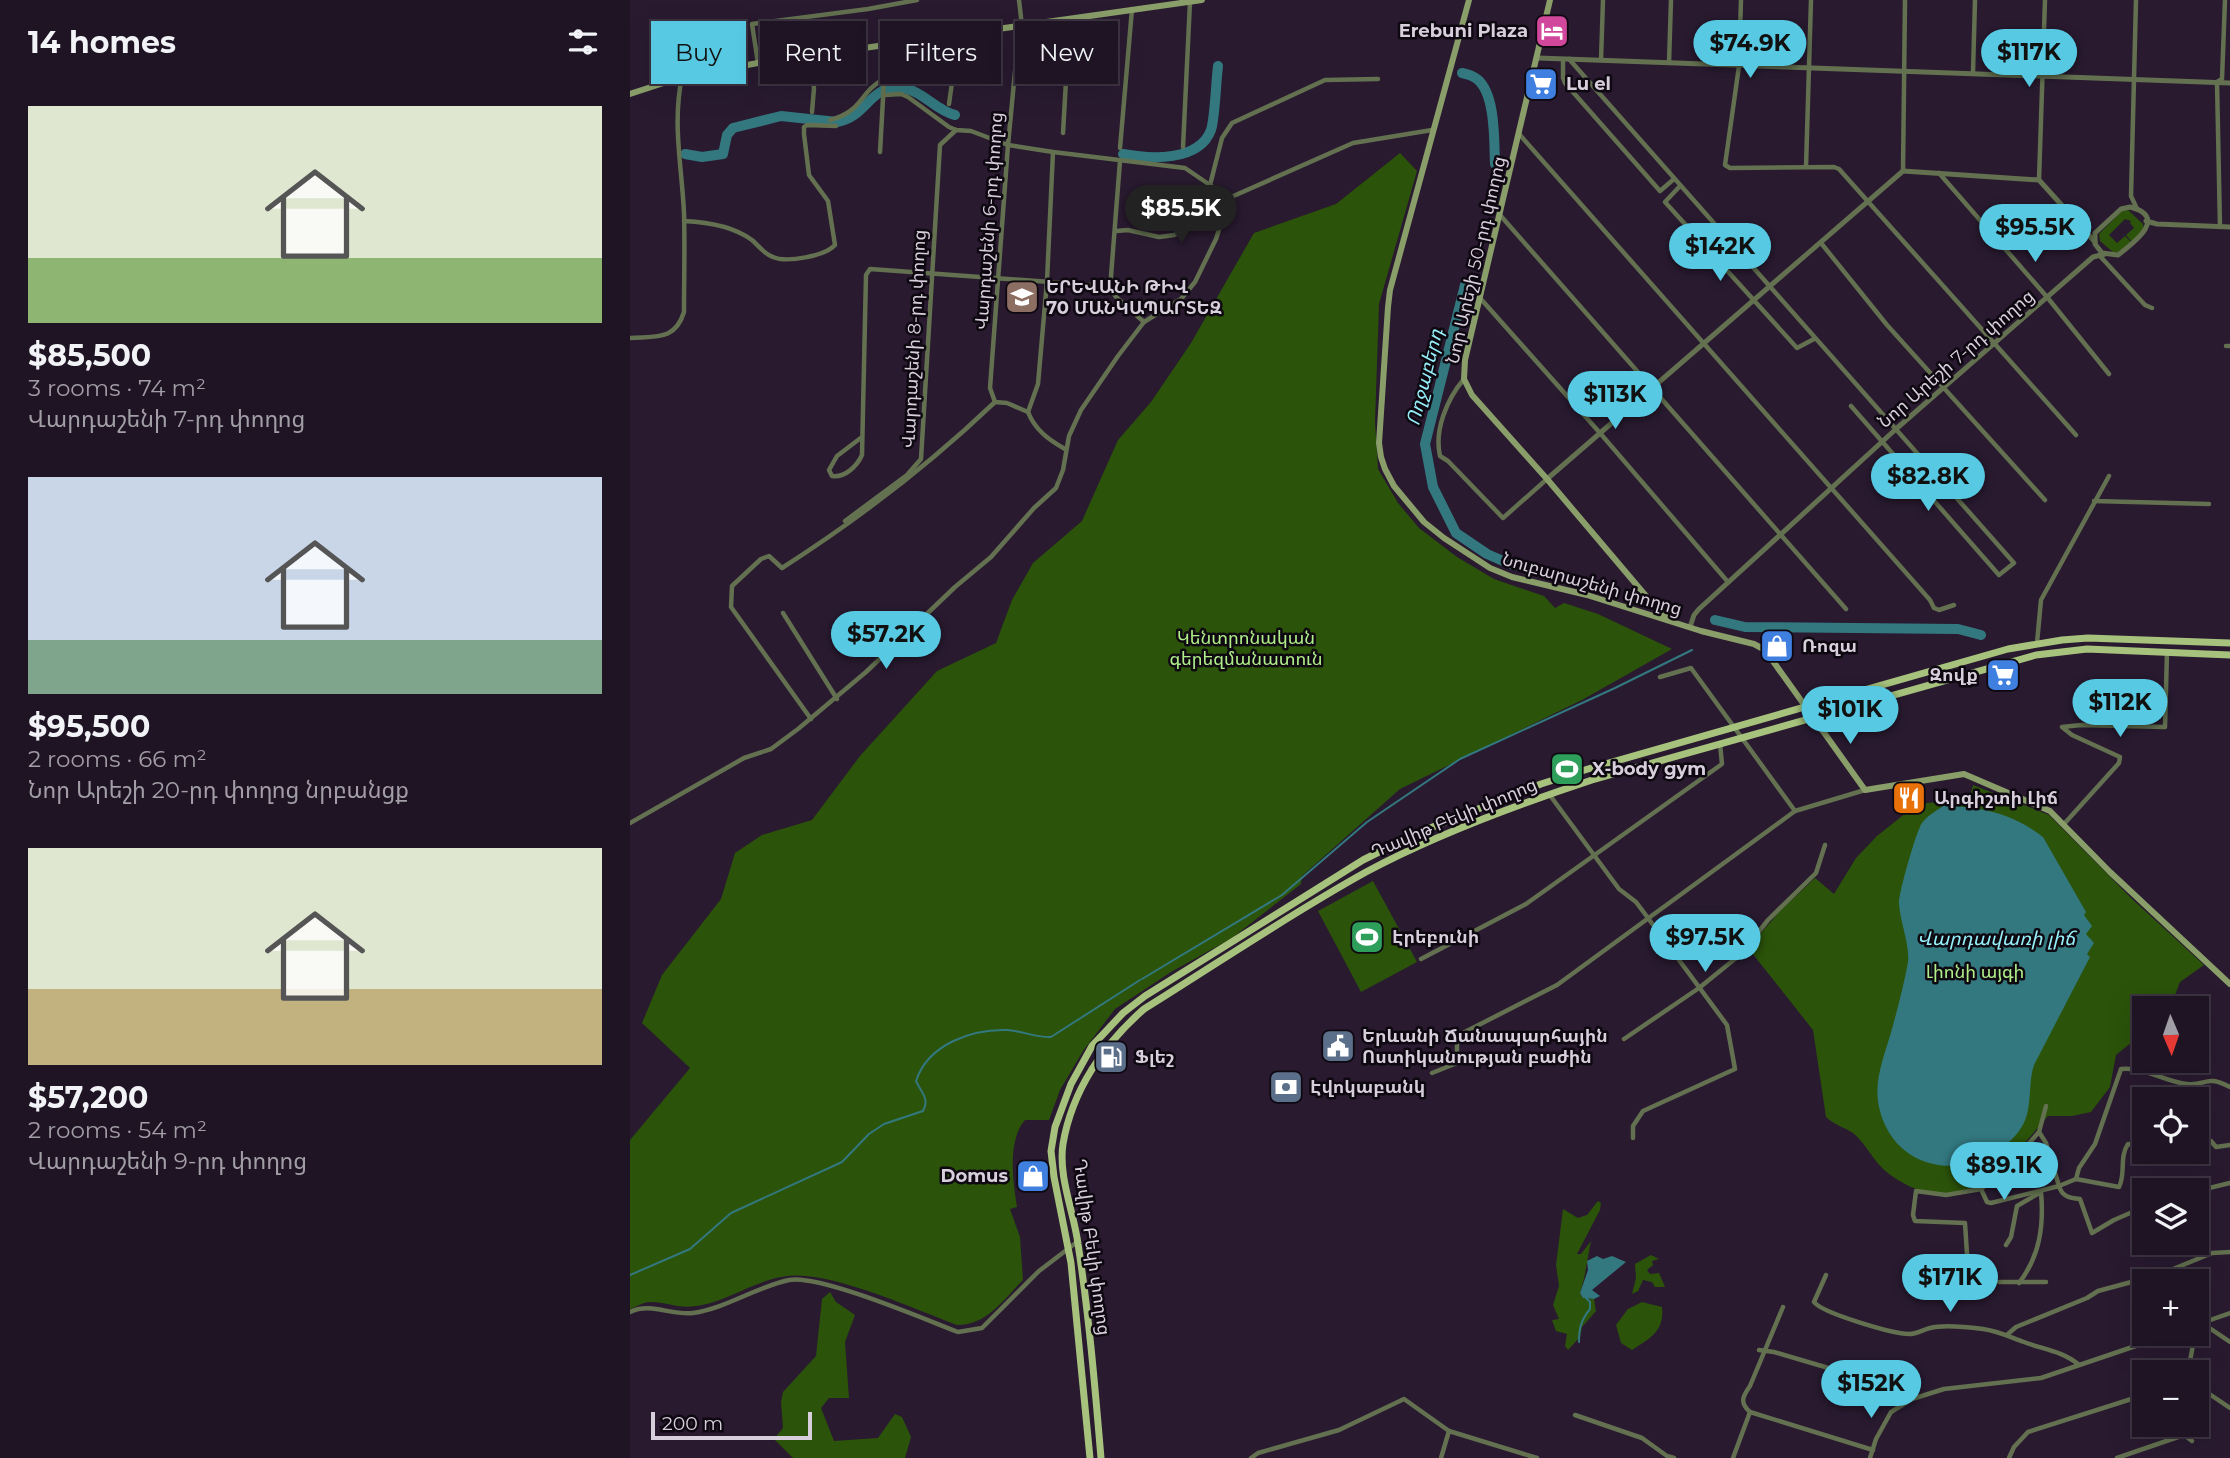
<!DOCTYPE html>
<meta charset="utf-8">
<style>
body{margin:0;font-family:Montserrat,"Noto Sans Armenian",sans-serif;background:#271d2c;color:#f1f3f6;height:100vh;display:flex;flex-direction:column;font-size:26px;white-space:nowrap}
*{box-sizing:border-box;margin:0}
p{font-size:23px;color:#a19ea6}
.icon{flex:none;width:38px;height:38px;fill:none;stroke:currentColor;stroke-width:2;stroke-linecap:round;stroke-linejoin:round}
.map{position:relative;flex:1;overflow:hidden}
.side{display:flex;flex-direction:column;background:#1f1424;width:630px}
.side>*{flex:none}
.top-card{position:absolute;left:21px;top:21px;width:665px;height:63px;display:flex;gap:14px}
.needle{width:46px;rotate:178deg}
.tools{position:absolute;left:1502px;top:996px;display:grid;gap:14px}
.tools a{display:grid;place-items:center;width:77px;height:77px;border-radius:0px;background:#1f1424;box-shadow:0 7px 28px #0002,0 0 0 2px #3c3341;font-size:35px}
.scale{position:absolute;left:21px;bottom:18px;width:161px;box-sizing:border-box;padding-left:7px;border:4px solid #d8cfdd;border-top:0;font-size:19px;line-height:24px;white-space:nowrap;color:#d8cfdd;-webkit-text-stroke:5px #0e0811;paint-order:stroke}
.price{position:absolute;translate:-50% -60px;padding:0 16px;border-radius:24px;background:#57c9e2;color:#111;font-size:23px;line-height:46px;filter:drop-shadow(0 2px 4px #0008)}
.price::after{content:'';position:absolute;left:50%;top:42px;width:21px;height:16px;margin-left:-10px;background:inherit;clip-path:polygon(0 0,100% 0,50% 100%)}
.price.current{background:#222;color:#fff}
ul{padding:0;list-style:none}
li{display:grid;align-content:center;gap:14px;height:371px;padding:0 28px}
li span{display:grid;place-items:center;height:217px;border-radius:0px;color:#555}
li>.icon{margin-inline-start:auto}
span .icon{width:126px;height:126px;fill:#fffc;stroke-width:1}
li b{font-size:30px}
h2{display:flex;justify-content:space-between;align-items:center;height:84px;padding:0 28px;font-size:30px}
.tag{padding:0 24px;border-radius:0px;background:#1f1424;box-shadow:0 7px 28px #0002,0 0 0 2px #3c3341;font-size:24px;line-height:63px}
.tag.current{background:#57c9e2;color:#111}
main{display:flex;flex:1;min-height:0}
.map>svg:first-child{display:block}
.green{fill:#2b5309}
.water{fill:#33787f}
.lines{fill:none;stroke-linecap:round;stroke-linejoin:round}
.stream{stroke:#33787f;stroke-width:2}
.river{stroke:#33787f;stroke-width:10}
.minor{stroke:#637150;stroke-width:4.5}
.tertiary{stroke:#637150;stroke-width:5}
.secondary{stroke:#899e69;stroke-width:6}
.primary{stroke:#a6c27c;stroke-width:7}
.labels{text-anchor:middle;stroke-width:5;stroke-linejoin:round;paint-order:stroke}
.poi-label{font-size:18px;font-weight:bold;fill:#d8cfdd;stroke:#0e0811;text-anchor:start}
.street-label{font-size:18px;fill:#d8cfdd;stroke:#0e0811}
.park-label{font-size:18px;fill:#afee89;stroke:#0e0811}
.water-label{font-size:19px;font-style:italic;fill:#96f0fa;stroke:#0e0811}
</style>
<main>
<section class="side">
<h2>14 homes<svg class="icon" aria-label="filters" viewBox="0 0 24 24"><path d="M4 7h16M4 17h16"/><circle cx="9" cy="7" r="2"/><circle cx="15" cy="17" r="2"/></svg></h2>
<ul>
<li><span style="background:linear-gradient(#dfe7d0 70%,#8fb573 0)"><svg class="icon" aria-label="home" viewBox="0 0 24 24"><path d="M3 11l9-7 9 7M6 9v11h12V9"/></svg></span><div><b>$85,500</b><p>3 rooms · 74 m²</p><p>Վարդաշենի 7-րդ փողոց</p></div></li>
<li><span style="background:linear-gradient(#c9d6e8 75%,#7fa58c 0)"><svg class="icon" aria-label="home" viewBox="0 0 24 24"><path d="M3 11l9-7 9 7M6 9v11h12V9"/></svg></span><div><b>$95,500</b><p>2 rooms · 66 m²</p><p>Նոր Արեշի 20-րդ փողոց նրբանցք</p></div></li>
<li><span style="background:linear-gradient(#dfe7d0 65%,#c2b280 0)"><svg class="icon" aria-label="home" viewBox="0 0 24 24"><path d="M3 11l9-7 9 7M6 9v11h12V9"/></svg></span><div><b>$57,200</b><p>2 rooms · 54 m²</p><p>Վարդաշենի 9-րդ փողոց</p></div></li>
</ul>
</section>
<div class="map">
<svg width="1600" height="1458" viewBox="0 0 1600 1458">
<rect width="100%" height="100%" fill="#291a30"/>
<g class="green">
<path d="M770,153L787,171L749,304L745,422L748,469L768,503L789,528L827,557L864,579L914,596L925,608L934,603L968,614L1042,649L952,700L770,789L672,876L671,884L602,938L541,972L485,1009L453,1051L430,1090L419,1120H395C377,1141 383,1181 387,1207L380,1209L390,1237L393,1280C373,1300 357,1325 327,1325C284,1309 201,1271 158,1276C128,1279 101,1299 72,1305C49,1310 39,1302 20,1302C13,1302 6,1307 0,1309V1140L60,1068L12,1023L32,975L91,899L105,853L132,835L182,820L230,756L307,671L366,643L382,600L403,563L452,521L488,440L521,402L561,343L624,233L706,204Z"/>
<polygon points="1498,210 1513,224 1514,230 1502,242 1496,235 1504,228 1500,223 1501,221 1495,219 1479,235 1487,243 1495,236 1501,242 1488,252 1483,252 1470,241 1469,234 1492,211"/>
<path d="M1343,785L1419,815L1501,898L1574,965L1550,982L1540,1008H1514V1037L1507,1038L1486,1055L1480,1087L1461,1112L1442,1116H1418C1373,1168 1331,1226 1259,1174C1243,1162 1236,1143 1223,1133C1214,1127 1204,1125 1196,1117L1183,1030L1118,948L1150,911L1185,878L1204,894L1226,858L1247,836L1287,804L1339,799Z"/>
<polygon points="743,881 787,962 731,992 688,911"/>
<path d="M968,1201L971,1203L970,1210L947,1254H951L961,1241C957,1259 956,1275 950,1293L953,1298L964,1299L966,1311L952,1327L950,1337L938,1350L935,1346L937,1334L926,1331L922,1320L929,1319L923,1305L929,1286L926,1265L933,1209L948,1218L957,1215Z"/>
<polygon points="1021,1255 1029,1259 1022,1261 1023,1265 1017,1270 1020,1274 1029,1273 1035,1287 1025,1287 1022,1282 1013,1280 1008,1291 1002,1294 1006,1278 1005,1264"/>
<polygon points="200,1292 206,1302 225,1315 215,1342 219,1398 199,1398 191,1408 204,1441 248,1438 265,1414 272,1417 281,1437 275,1458 163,1458 144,1439 153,1428 151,1402 153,1392 186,1356 192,1299"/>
<path d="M1012,1302L1032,1307C1035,1331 1019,1339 1002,1350L991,1343L986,1325L998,1309Z"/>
</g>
<g class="water">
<path d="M1313,806C1350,806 1384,814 1413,837L1456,912L1454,915L1462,926L1456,934L1464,943L1457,954L1460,957L1404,1065C1397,1086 1404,1112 1389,1131C1349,1184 1264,1177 1249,1107C1243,1081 1255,1054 1262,1029C1268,1007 1274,984 1278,962C1280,946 1270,921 1269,904C1268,895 1287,829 1292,823C1297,816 1306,811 1313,806Z"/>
<polygon points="967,1256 973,1259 982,1256 996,1262 962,1290 970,1296 964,1299 953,1298 950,1293 958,1270 957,1261"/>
</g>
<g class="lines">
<g class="stream">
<polyline points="512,979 652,895 737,822 830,759 985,688 1062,650"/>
<path d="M0,1275L60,1249L101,1213L212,1162L239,1134L254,1124L293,1111C300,1099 291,1092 286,1081C298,1044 342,1029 377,1030C393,1031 406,1038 421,1037L510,980"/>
<path d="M949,1342C949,1328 951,1320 960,1309V1302L956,1298"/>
</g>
<g class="river">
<path d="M832,73C837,74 843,76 847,79C866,94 864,142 865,164"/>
<path d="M55,154L72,157L93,154L97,135L103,128L151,116L207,122C239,117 240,80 277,89C293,92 307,111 325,115"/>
<path d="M493,154C520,159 569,162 581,130C585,118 586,81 588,66"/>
<polyline points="835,285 795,444 803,487 826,533 857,554 880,564 923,575"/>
<polyline points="1085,620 1115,627 1328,629 1351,635"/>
</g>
<g class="minor">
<polyline points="1111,0 1109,66 1095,165 1100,168 1204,167 1209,169 1446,435"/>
<polyline points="1506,0 1501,196 1507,209"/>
<polyline points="179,56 184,88 182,112"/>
<polyline points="933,59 933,78 935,83 1030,191 1044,179"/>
<polyline points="939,59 1384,563 1369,575 1221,406"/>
<polyline points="971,60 973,0"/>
<polyline points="128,63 122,24 238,9 287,0"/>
<polyline points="1039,63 1041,0"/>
<polyline points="1343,73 1345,0"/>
<polyline points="255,95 271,94 278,97 319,127 326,130 341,131 378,145 423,152 555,168 599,198"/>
<polyline points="319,104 325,61 325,35"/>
<path d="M200,120C234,111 229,92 254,79"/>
<polyline points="433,133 438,46 437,27 440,19"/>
<polyline points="890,135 1300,600 1304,608 1309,610 1324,605"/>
<polyline points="553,147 560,2"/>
<polyline points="490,148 502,9"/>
<polyline points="250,152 256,45"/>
<polyline points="1176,167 1181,0"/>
<polyline points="1273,171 1275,0"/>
<polyline points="1309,173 1417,297 1479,374"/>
<polyline points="1409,180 1415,0"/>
<polyline points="580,185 592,138 602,123 695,80 748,79"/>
<polyline points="1050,186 1035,202 1167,348 1184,339"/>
<polyline points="870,215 1216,609"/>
<path d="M54,221C77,222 103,226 122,240C129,246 134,254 143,257C157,263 195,256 205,245L198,201L179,175L174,134V127L177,125L206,126"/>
<polyline points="1590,227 1587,82 1592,79 1595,0"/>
<polyline points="486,231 498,230 529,237 544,235 556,229 599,198 723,143 802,130"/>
<polyline points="1191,243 1257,325 1415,500"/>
<polyline points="1469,255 1515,305 1522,308"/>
<polyline points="480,289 490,161"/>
<polyline points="480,289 486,297 514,322"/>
<polyline points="850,298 970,433 1098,582"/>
<path d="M0,338C26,336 45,341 54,312C54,279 55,246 54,213C52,168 42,123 52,77"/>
<polyline points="1596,346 1600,346"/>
<path d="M834,379C817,399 804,430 810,456L818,461L873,518L917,479"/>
<polyline points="365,402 360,388 378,145 386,61 392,26 389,0"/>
<polyline points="398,412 408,384 417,281 423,152"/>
<path d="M232,437L207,456L199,470L202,476C215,478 227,466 232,455L236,275L240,269L462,285L480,289"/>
<polyline points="1464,501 1579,504"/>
<polyline points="215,521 277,475 291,459 310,145 326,130"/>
<polyline points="153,613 207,699"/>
<polyline points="1407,643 1411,600 1479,476"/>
<polyline points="1030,677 1061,668 1165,811"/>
<path d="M181,719L101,607L102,586L131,559L139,556L152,568C230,518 298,466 365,402L377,403L398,412C405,430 419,440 435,449"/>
<polyline points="919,794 989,889 1006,902 1018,918 1097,1025 1105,1069 1013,1111 1003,1126 1003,1138"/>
<polyline points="0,823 114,758 141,749 168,729 236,672 325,587 361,557 404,508 426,488 433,470 439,436 451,410 488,356 514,322 551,299 565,282 586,239 599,198"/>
<polyline points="1434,824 1489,763 1490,757 1442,735 1432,727 1451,725 1535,727 1537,652"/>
<polyline points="791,959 896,904 1092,764 1090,744"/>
<polyline points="994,1039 1069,988 1111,954 1138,920 1186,873 1195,845"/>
<polyline points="802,1073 827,1063 827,1036 927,985 1165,811 1235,790"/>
<polyline points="1566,1139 1581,1141 1586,1147 1600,1145"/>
<path d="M1446,1179L1449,1168L1465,1144L1491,1069C1513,1066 1535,1082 1557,1084C1577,1086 1575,1074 1600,1087"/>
<polyline points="1351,1189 1357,1202 1361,1203 1429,1186 1416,1143 1409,1132"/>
<polyline points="1566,1198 1569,1197 1567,1191 1600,1183"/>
<path d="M1514,1207L1484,1220L1462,1233L1450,1199C1440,1198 1432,1197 1429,1186L1446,1179L1489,1187C1496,1174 1489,1157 1498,1144L1514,1145"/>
<path d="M1376,1245L1381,1237L1387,1206L1411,1192C1414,1225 1410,1256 1389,1283"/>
<polyline points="1337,1254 1335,1223 1285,1221 1283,1215 1286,1191 1316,1195 1351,1189 1378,1167 1409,1132 1416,1106"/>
<path d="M1196,1275L1184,1302C1192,1313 1263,1334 1279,1334C1287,1334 1292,1330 1300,1328C1314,1324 1338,1327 1353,1329C1368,1331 1380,1337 1394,1342C1412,1349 1432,1351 1448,1364"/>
<polyline points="1369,1282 1416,1282"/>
<path d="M0,1312C21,1302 42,1316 63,1313C97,1308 126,1287 159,1280C189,1274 294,1319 328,1332L352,1328L409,1271L447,1242"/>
<polyline points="1575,1322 1578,1327 1600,1342"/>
<polyline points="1566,1325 1600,1313"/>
<polyline points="1378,1334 1386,1327 1457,1298 1468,1291 1531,1274 1582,1253 1600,1252"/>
<polyline points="1129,1350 1144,1352 1266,1388 1273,1404"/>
<polyline points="1558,1372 1565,1334"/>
<polyline points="1566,1385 1600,1408"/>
<polyline points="1120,1412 1243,1450"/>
<path d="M1120,1412C1109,1402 1113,1396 1120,1386L1153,1307"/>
<polyline points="945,1415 1012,1438 1037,1456 1044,1458"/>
<polyline points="1554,1435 1562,1441"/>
<polyline points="1554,1435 1555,1424"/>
<polyline points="621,1458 628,1453 709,1430 774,1399 819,1431 907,1458"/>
<polyline points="811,1458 819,1431"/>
<polyline points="1103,1458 1120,1412"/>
<polyline points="1240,1458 1246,1439 1261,1412 1282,1399 1314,1389 1411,1378 1541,1334"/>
<polyline points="1379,1458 1384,1447 1398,1432 1514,1395"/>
<polyline points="1487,1458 1554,1435"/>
</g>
<g class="tertiary">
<polyline points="908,58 1600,83"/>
<path d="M1500,207C1540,217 1502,244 1488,255L1472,253L1465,244V233L1491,209Z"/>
<polyline points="1516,221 1527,224 1600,227"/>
<polyline points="917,479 1273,171 1409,180 1465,242"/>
<polyline points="1060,627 1064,615 1069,609 1266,429 1463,257 1475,254"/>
</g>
<g class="secondary">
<polyline points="839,0 760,290 758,307 749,443 751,457 755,469 764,486 794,522 814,538 860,568 882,577 957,595 1071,631 1124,644 1135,650 1235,790 1334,774 1420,811 1480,872 1600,984"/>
<polyline points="920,0 835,360 834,379 842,395 917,479 1016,596 1039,620"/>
<polyline points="0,94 52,77 128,63 572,0"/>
</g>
<g class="primary">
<polyline points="460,1458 441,1263 424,1177 421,1151 425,1127 441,1084 462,1046 493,1013 515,996 733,860 785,834 911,784 958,769 1378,649 1432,640 1458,638 1600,643"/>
<path d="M471,1458C465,1387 459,1315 448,1244C444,1212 428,1177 433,1144C442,1090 474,1044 514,1009C588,963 660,914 736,872C807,834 886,805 962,780L1406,655L1457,649L1600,655"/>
</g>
</g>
<defs>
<g id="hotel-square" transform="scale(1.75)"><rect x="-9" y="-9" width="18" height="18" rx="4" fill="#d1479c" stroke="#0e0811"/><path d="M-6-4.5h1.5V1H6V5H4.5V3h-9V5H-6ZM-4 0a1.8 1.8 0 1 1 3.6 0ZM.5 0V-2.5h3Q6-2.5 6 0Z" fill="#fff"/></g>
<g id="supermarket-square" transform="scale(1.75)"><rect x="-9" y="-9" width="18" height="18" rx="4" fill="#3f7fe0" stroke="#0e0811"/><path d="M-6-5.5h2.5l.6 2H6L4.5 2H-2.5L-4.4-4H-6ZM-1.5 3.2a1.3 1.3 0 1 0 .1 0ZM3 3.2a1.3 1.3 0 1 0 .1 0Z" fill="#fff"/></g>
<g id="school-square" transform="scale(1.75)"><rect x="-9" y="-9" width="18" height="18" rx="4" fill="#8d6e63" stroke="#0e0811"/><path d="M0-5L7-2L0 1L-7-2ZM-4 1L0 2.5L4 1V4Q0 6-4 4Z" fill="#fff"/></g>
<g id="shop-square" transform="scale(1.75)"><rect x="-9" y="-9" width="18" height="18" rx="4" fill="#3f7fe0" stroke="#0e0811"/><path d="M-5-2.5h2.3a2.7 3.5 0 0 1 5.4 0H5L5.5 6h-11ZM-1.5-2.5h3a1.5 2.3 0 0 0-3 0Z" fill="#fff"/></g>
<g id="stadium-square" transform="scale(1.75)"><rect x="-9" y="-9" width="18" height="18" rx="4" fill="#2e9e5b" stroke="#0e0811"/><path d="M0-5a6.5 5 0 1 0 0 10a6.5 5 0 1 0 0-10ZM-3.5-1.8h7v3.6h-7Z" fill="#fff"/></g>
<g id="restaurant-square" transform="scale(1.75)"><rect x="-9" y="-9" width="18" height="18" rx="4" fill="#e8710a" stroke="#0e0811"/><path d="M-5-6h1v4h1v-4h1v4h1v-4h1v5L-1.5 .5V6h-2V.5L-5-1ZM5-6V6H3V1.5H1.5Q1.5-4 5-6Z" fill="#fff"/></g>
<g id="civic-square" transform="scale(1.75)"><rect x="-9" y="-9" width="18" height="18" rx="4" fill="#5c6f8a" stroke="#0e0811"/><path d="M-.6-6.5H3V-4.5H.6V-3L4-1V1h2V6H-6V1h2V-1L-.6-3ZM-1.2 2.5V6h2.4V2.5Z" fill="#fff"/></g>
<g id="fuel-square" transform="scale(1.75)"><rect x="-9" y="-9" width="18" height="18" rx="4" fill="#5c6f8a" stroke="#0e0811"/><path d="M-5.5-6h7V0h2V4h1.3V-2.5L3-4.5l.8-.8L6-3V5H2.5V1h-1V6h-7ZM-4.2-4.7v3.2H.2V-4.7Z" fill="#fff"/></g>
<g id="bank-square" transform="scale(1.75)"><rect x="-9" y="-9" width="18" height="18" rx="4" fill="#5c6f8a" stroke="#0e0811"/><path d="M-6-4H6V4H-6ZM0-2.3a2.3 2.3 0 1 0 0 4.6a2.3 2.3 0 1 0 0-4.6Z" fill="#fff"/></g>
</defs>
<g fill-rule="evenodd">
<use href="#hotel-square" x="922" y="31"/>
<use href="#supermarket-square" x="911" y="84"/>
<use href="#school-square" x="392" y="297"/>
<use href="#shop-square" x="1147" y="646"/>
<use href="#supermarket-square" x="1373" y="675"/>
<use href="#stadium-square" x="937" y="769"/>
<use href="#restaurant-square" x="1279" y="798"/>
<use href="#stadium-square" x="737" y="937"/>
<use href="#civic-square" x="708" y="1046"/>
<use href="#fuel-square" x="481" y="1057"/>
<use href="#bank-square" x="656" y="1087"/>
<use href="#shop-square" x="403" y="1176"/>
</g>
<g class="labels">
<g class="poi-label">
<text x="898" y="37" text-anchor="end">Erebuni Plaza</text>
<text x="936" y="90">Lu el</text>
<text x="416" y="293">ԵՐԵՎԱՆԻ ԹԻՎ<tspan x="416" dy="21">70 ՄԱՆԿԱՊԱՐՏԵԶ</tspan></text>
<text x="1172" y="652">Ռոզա</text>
<text x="1348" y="681" text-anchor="end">Զովք</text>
<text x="962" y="775">X-body gym</text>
<text x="1304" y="804">Արգիշտի Լիճ</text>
<text x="762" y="943">Էրեբունի</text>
<text x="732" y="1042">Երևանի Ճանապարհային<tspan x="732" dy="21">Ոստիկանության բաժին</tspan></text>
<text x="505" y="1063">Ֆլեշ</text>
<text x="680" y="1093">Էվոկաբանկ</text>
<text x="378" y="1182" text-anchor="end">Domus</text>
</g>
<g class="street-label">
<text transform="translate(359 221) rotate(-86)" y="6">Վարդաշենի 6-րդ փողոց</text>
<text transform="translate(846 260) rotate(-77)" y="6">Նոր Արեշի 50-րդ փողոց</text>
<text transform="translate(284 339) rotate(-87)" y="6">Վարդաշենի 8-րդ փողոց</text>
<text transform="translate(1326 359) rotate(-41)" y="6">Նոր Արեշի 7-րդ փողոց</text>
<text transform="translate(962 584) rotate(16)" y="6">Նուբարաշենի փողոց</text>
<text transform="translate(824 818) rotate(-23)" y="6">Դավիթ Բեկի փողոց</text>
<text transform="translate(462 1247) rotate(82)" y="6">Դավիթ Բեկի փողոց</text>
</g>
<g class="park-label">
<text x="616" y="644">Կենտրոնական<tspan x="616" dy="21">գերեզմանատուն</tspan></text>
<text x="1345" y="978">Լիոնի այգի</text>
</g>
<g class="water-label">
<text transform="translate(794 377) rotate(-76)" y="7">Ողջաբերդ</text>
<text x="1366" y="945">Վարդավառի լիճ</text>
</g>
</g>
</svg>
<div class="tools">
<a><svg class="needle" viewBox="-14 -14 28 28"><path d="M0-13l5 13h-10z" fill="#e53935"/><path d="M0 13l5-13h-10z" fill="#a19ea6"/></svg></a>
<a><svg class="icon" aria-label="locate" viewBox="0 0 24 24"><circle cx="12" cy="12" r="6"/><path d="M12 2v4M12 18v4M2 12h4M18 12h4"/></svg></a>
<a><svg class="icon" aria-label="layers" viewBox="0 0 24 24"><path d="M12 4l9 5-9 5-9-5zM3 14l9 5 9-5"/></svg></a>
<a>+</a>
<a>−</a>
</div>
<div class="scale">200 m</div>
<b class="price" style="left:1120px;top:80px">$74.9K</b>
<b class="price" style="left:1399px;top:89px">$117K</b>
<b class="price current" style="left:551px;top:245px">$85.5K</b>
<b class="price" style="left:1405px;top:264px">$95.5K</b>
<b class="price" style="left:1090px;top:283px">$142K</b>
<b class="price" style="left:985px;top:431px">$113K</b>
<b class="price" style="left:1298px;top:513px">$82.8K</b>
<b class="price" style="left:256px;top:671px">$57.2K</b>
<b class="price" style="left:1490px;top:739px">$112K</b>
<b class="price" style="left:1220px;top:746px">$101K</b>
<b class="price" style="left:1075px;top:974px">$97.5K</b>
<b class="price" style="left:1374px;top:1202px">$89.1K</b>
<b class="price" style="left:1320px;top:1314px">$171K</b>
<b class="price" style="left:1241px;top:1420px">$152K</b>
<div class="top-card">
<a class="tag current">Buy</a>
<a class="tag">Rent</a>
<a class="tag">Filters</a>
<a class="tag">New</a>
</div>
</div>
</main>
